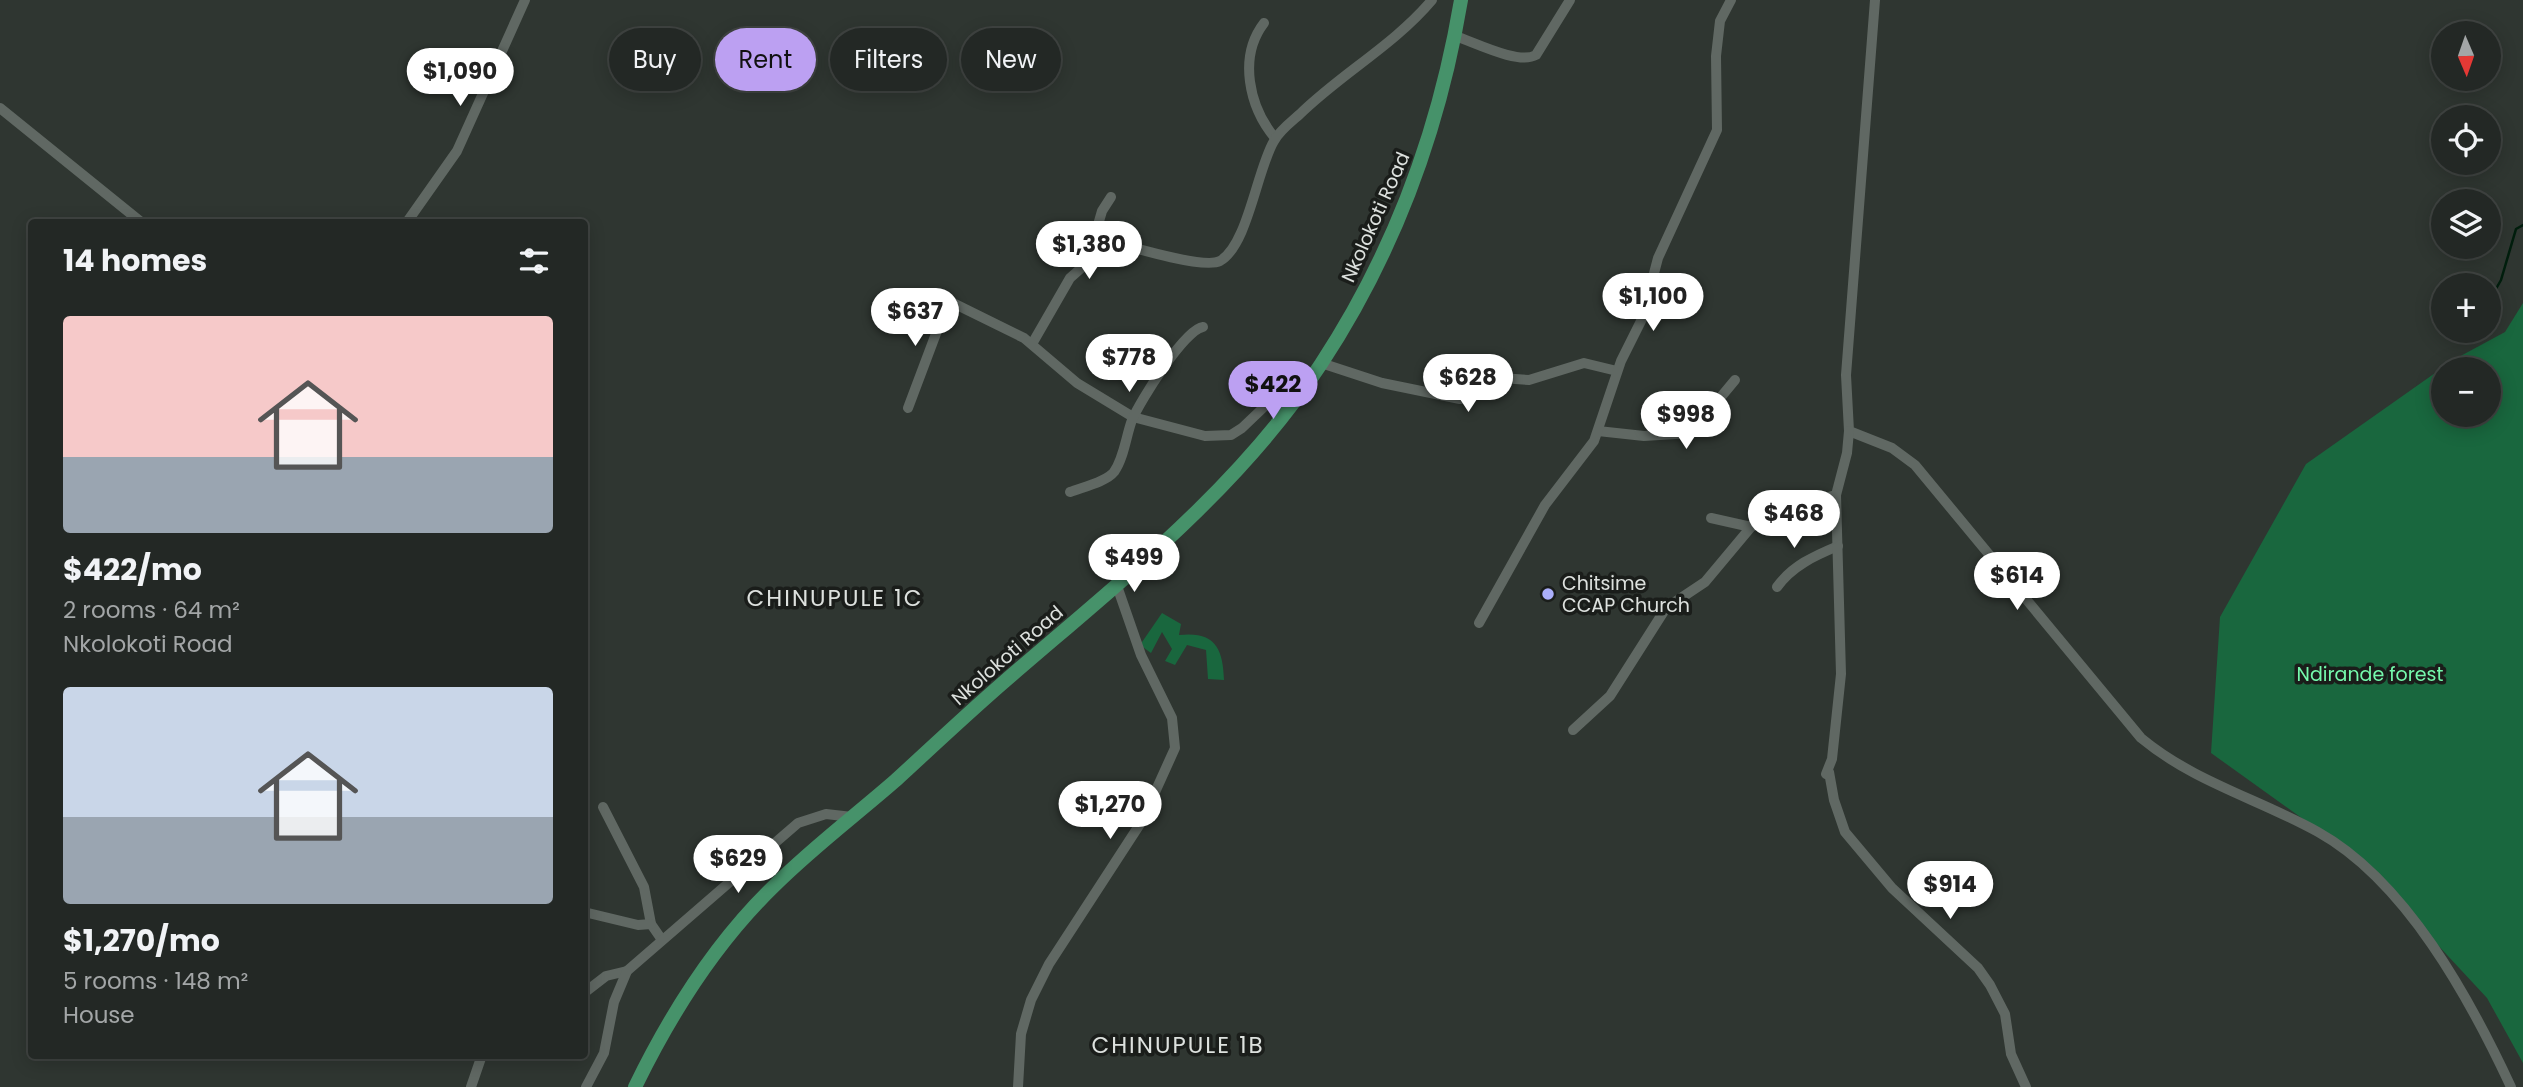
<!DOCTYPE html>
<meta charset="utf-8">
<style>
body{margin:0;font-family:Poppins,sans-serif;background:#2b302d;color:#f1f3f6;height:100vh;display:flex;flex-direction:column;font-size:26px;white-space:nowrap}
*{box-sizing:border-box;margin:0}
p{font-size:23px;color:#a3a6a7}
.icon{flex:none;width:38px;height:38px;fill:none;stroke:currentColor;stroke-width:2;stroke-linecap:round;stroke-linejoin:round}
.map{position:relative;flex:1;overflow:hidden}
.panel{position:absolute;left:28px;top:219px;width:560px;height:840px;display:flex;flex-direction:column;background:#232825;border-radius:7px;box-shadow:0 4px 18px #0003,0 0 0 2px #404442}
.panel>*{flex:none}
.hud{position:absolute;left:609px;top:28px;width:665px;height:63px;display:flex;gap:14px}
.needle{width:46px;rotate:178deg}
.buttons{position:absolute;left:2431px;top:21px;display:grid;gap:14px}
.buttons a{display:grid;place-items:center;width:70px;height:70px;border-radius:50%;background:#232825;box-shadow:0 4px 18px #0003,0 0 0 2px #404442;font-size:35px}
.price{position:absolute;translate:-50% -60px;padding:0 16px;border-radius:24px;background:#fff;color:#222;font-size:23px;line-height:46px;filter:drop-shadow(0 2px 4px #0008)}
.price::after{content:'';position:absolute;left:50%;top:42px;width:21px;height:16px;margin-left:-10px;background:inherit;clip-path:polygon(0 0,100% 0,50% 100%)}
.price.active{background:#bca0f2;color:#111}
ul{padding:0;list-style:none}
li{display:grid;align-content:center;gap:14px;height:371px;padding:0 35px}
li span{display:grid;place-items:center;height:217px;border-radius:7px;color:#555}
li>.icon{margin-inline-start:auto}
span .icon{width:126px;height:126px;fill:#fffc;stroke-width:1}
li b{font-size:30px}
h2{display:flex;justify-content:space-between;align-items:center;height:84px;padding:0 35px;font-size:30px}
.pill{padding:0 24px;border-radius:32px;background:#232825;box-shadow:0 4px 18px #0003,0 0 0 2px #404442;font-size:24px;line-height:63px}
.pill.active{background:#bca0f2;color:#111}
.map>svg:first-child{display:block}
.green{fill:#19673e;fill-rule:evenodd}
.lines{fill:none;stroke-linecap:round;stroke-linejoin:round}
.stream{stroke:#001e0d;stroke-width:2.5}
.minor{stroke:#606863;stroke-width:10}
.major{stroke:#46926a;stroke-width:14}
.poi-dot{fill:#abaffb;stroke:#1a1d1a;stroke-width:2.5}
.labels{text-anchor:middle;stroke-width:7;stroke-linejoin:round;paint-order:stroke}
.street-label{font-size:19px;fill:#dde1de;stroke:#1a1d1a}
.poi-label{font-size:19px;fill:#dde1de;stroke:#1a1d1a;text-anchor:start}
.park-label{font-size:19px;fill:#75f9ac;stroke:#1a1d1a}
.quarter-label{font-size:23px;letter-spacing:2px;fill:#dde1de;stroke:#1a1d1a}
</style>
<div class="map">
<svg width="2523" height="1087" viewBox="0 0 2523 1087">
<rect width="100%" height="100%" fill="#2f3631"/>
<g class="green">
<path d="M2523,303V1063L2487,998L2356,857L2211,753L2220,617L2306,464L2455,359L2505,332ZM2443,369H2488V415H2443Z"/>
<path d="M1162,613L1181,624L1179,635C1215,631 1223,648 1224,680L1208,679L1206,650L1187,645L1175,665L1165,661L1172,649L1162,632L1151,653L1140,645Z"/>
</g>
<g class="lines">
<polyline class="stream" points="2488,303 2501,280 2516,229 2523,225"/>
<g class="minor">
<path d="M1875,0L1846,375L1849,431L1892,448L1915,465L2141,738C2194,782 2259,799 2318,832C2406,881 2470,999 2511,1087"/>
<path d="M1264,23C1238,57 1249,107 1275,138"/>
<path d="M1455,36C1474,42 1518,65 1536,55L1570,0"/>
<polyline points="0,108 141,222"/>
<polyline points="407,222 457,151 525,0"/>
<path d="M1096,237C1118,243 1202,270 1220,261C1248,245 1257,169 1274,141C1279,131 1291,122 1300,114C1342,73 1394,45 1432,0"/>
<polyline points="1032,344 1070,278 1087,263 1102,211 1111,197"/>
<polyline points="1321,363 1382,383 1460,399 1467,398 1486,377 1529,380 1584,363 1617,371"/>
<polyline points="908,408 946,307 953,303 1024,338 1077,383 1133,417 1205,436 1231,435 1242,428 1264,407 1288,376 1308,382"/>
<polyline points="1598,431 1644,436 1691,433 1735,380"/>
<path d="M1070,492C1083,487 1106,482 1114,472C1124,458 1126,436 1132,420C1140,401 1185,329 1203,327"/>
<polyline points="1711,518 1751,527"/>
<path d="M1777,587C1792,566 1814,556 1838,546"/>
<polyline points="1479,623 1545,505 1594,441 1621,361 1642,319 1658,258 1717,130 1716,56 1720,21 1731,0"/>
<polyline points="1573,730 1610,696 1666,608 1705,582 1751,527 1788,507 1836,495"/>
<polyline points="1829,772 1834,800 1845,832 1892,888 1978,968 1990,985 2005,1014 2011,1054 2026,1087"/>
<polyline points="1826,774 1832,759 1841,674 1836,495 1847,453 1849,431"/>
<polyline points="603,807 644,887 651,924 662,940"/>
<polyline points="584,912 638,925 651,924"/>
<polyline points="584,993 606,976 627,971"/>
<polyline points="471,1087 482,1055"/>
<polyline points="586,1087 604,1053 614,1002 627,971 798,823 826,814 852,817"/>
<polyline points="1018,1087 1021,1034 1031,1000 1049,964 1142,821 1175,748 1172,718 1141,655 1117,586"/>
</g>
<path class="major" d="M635,1087C670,1015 716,942 774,886C812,848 856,815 896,780C932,747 968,713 1005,681C1118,583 1238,490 1321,364C1394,253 1439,131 1461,0"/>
</g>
<circle class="poi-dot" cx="1548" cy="594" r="7"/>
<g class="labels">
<g class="street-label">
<text transform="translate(1375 217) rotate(-66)" y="7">Nkolokoti Road</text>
<text transform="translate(1007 655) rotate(-41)" y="7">Nkolokoti Road</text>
</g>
<g class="poi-label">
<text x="1562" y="590">Chitsime<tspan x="1562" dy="22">CCAP Church</tspan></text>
</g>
<g class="park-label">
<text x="2370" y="681">Ndirande forest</text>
</g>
<g class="quarter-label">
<text x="835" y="606">CHINUPULE 1C</text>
<text x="1178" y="1053">CHINUPULE 1B</text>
</g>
</g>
</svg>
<div class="buttons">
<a><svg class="needle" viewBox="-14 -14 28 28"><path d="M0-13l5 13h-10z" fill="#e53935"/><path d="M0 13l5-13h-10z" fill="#a3a6a7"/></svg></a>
<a><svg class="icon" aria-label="locate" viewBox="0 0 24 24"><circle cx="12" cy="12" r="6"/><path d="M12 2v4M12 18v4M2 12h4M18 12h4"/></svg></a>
<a><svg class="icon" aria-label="layers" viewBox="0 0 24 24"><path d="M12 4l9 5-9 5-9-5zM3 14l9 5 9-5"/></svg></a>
<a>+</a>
<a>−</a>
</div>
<b class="price" style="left:460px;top:108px">$1,090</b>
<b class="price" style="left:1089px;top:281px">$1,380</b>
<b class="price" style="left:1653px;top:333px">$1,100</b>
<b class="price" style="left:915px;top:348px">$637</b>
<b class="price" style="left:1129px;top:394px">$778</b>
<b class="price" style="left:1468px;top:414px">$628</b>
<b class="price active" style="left:1273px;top:421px">$422</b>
<b class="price" style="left:1686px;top:451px">$998</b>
<b class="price" style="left:1794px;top:550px">$468</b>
<b class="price" style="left:1134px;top:594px">$499</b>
<b class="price" style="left:2017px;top:612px">$614</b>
<b class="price" style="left:1110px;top:841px">$1,270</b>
<b class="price" style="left:738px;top:895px">$629</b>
<b class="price" style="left:1950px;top:921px">$914</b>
<div class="hud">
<a class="pill">Buy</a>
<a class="pill active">Rent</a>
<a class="pill">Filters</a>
<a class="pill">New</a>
</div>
<section class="panel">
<h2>14 homes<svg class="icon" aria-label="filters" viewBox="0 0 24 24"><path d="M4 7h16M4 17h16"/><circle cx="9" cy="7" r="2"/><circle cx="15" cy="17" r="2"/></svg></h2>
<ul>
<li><span style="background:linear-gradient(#f6c9c9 65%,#9aa5b1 0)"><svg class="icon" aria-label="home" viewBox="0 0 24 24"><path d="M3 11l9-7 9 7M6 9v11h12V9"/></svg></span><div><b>$422/mo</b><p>2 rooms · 64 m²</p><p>Nkolokoti Road</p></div></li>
<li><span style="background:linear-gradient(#c9d6e8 60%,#9aa5b1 0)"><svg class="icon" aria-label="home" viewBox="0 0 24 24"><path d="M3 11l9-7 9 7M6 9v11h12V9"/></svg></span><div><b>$1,270/mo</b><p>5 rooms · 148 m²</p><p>House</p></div></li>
</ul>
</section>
</div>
